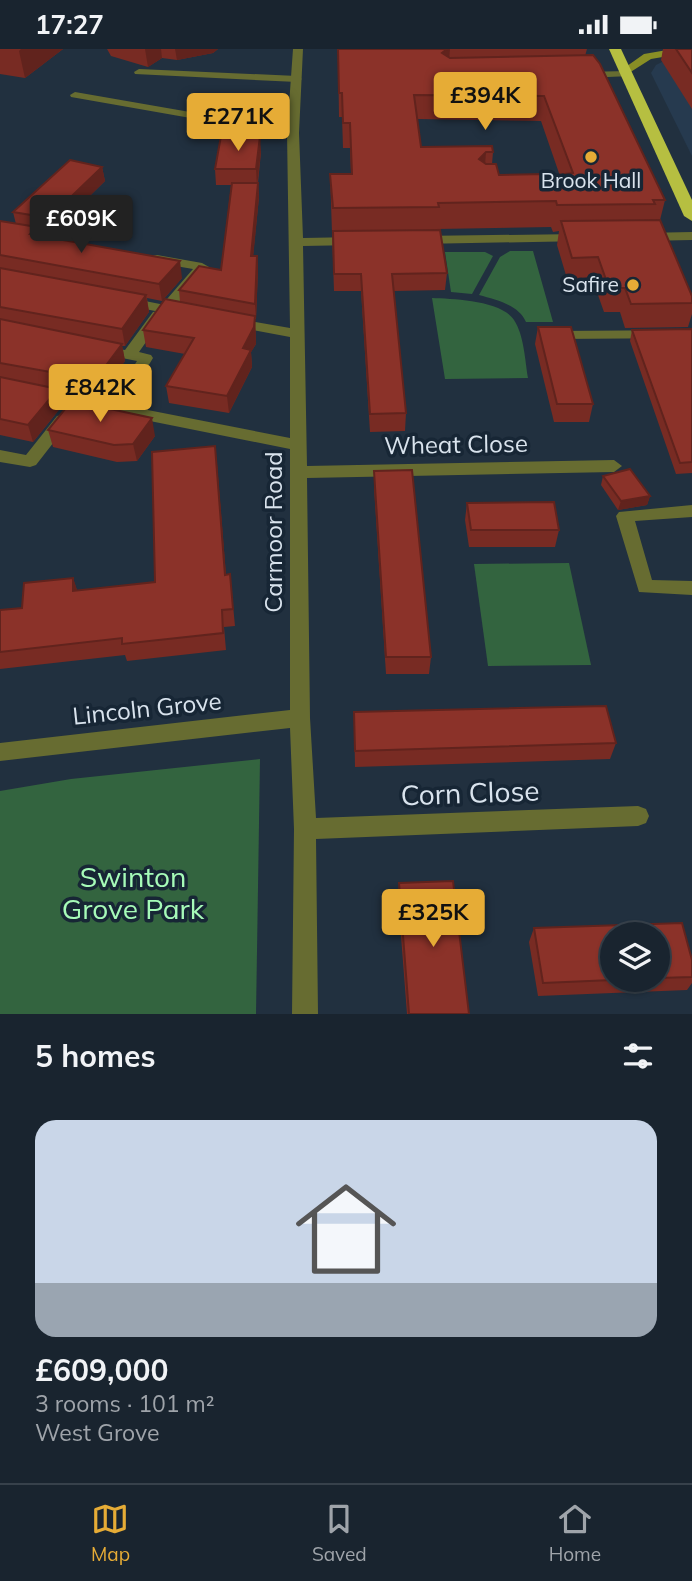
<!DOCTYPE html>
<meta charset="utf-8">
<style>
body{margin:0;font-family:Mulish,sans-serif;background:#222c37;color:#f1f3f6;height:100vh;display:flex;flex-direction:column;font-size:26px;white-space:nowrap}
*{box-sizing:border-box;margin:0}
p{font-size:23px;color:#9fa4aa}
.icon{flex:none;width:38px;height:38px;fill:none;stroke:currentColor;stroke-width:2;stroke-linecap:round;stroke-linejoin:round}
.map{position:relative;height:965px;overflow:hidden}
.side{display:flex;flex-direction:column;background:#19242f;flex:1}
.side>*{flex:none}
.controls{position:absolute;left:600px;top:873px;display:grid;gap:14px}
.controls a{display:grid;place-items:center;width:70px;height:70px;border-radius:50%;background:#19242f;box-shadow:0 2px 5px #0004,0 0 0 2px #37414b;font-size:35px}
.price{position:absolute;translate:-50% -60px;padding:0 16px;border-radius:7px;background:#e6ac36;color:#111;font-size:23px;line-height:46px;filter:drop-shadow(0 2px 4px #0008)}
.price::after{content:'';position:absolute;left:50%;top:42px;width:21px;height:16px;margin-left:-10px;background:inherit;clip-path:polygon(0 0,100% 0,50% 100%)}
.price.current{background:#222;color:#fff}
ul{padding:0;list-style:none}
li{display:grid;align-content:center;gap:14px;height:371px;padding:0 35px}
li span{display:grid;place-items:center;height:217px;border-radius:21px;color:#555}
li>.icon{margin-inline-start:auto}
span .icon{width:126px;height:126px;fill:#fffc;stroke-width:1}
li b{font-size:30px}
h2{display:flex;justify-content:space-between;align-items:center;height:84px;padding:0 35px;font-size:30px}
.status{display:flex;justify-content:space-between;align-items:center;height:49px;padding:0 35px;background:#19242f;direction:ltr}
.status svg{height:19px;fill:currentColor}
.tabs{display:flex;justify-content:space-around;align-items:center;height:98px;border-top:2px solid #37414b;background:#19242f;font-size:19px;color:#9fa4aa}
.tabs a{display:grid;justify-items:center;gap:4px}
.tabs .current{color:#e6ac36}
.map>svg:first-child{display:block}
.built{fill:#263a4f}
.green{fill:#33643f}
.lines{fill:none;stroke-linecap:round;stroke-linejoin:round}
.lane{fill:#676c31;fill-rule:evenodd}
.street{fill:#676c31;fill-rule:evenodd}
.secondary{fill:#888e25;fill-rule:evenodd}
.highway{fill:#b6bf41;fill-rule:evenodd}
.wall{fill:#782b23;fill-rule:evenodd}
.shaded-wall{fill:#61231d}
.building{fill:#8b3229;stroke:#61231d;stroke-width:2;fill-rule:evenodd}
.poi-dot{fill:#e6ac36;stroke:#172635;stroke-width:2.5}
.labels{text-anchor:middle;stroke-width:7;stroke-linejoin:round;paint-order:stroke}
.far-poi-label{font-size:21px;fill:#d9e3ed;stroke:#172635}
.street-label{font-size:24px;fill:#d9e3ed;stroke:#172635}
.near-street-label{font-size:28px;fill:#d9e3ed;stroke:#172635}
.near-park-label{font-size:28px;fill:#a6fbb8;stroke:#172635}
</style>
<div class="status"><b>17:27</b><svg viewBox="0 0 49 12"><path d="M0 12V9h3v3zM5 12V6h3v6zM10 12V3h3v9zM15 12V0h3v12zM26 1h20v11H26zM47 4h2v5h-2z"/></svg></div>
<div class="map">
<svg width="692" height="965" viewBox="0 0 692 965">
<rect width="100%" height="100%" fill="#21303f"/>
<polygon class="built" points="670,9 692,12 692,107 651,24 656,16"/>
<g class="green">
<path d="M510,202H533L553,273H526C519,256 497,251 479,246L500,208Z"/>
<polygon points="445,203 485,203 493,207 472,245 451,243"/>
<path d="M432,249C453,250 501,251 514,271C524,286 525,311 528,329L445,330Z"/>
<polygon points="569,514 591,616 488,617 474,515"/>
<polygon points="260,710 256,965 0,965 0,742 71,730"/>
</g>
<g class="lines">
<g class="lane">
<polygon points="139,20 297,27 302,30 297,33 135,25 134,23"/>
<polygon points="75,43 293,81 299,84 293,87 71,48 70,46"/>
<polygon points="157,206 202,214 209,218 171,263 163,264 165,266 139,303 151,306 153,309 120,364 108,364 106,360 137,312 97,304 95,301 102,297 125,301 153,263 161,262 161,257 193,220 152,213 152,207"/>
<polygon points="63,366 71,371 36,416 30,418 0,413 0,401 26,406 57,367"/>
<polygon points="692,456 692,468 635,472 652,531 692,532 692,546 639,543 616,467 619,463"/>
</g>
<g class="street">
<polygon points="293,0 303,0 299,84 303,189 356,188 362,192 356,196 303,197 307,417 614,411 622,417 614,423 307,429 310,669 316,769 638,757 646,760 649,767 646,774 638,777 316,790 318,965 292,965 294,780 290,679 0,712 0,694 290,661 290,400 0,342 0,332 290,389 290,288 232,277 225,273 232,269 290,279 287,84"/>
<polygon points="627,22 631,23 631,27 584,29 579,26 584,23"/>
<polygon points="692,183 692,191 643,192 637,188 643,184"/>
<polygon points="580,185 586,189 585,192 419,195 413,191 419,187"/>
<polygon points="125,248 180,259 187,263 180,267 120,255 120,249"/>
<polygon points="692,281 692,289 557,290 550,286 557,282"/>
</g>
<polygon class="secondary" points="673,0 692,0 692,3 651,10 629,24 620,22 644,5"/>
<polygon class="highway" points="609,0 621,0 692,151 692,172 684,167"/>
</g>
<g class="wall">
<polygon points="0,0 63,0 25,29 0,25"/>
<polygon points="107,0 218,0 213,4 177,11 162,9 148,18 111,7"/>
<path d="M338,0H587L585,7L665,151L660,171L692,247V265L688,278L625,279L620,263H604L593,232L568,233L557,196L559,182L553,183L551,178L437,180L447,224L445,241L394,242L406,364L405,382L370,383L361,242H334L330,125H351L350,99H343L342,68H339ZM417,70L541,72L560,127L553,130L499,126L492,115L493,103L421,98Z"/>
<polygon points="663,0 692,0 692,60 661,11"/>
<polygon points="261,103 258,134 259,148 253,207 257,207 258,221 256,270 255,270 256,295 251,303 252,318 229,364 169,354 166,337 185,305 146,298 143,281 180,253 179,241 221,221 231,136 216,136 215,120"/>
<polygon points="102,118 105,132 52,184 37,181 39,187 182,229 162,252 147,249 149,263 125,297 122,297 125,312 99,349 85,346 87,355 155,387 137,412 117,413 53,398 48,381 77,345 58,341 62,357 33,393 0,386 0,172 16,175 13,163"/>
<polygon points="538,278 593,355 589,373 554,373 535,295"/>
<polygon points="692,280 692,424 676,425 630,292 632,281"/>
<polygon points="217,415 226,526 230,525 235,577 224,578 226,601 127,612 125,606 0,620 0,561 22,559 73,529 77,542 155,533"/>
<polygon points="374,422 431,608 429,625 386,625 374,439"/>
<polygon points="603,427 650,447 647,456 618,461 601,436"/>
<polygon points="467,454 559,481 555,498 469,498 465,471"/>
<polygon points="354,663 616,694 610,710 355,718"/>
<polygon points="399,834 469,965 407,965 398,848"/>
<path d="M682,874L692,911V934L687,941L538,947L529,893L534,879ZM612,886H658V931H612Z"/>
</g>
<g class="shaded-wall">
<polygon points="21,0 63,0 25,29 19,2"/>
<polygon points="145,0 161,0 162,9 148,18"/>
<polygon points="175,0 218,0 213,4 177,11"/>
<polygon points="447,0 450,0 448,21 442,4"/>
<polygon points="260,87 261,103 257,137 256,120"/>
<polygon points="486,103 484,129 479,110"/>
<polygon points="102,118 105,132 52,184 49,169"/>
<polygon points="258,134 259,148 252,221 251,207"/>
<polygon points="37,178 41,195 30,185"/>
<polygon points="257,207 258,221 256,270 255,255"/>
<polygon points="180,212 182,229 162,252 159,235"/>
<polygon points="146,246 149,263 125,297 122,280"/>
<polygon points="255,267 256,295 251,303 252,318 229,364 227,347"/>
<polygon points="122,295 125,312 99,349 95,331"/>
<polygon points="58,340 62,357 33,393 28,376"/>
<polygon points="84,345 88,362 78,353"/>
<polygon points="152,369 155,387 137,412 133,395"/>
<polygon points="215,397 217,415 227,543 225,526"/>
<polygon points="650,447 647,456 618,461 621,452"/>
<polygon points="73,529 79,546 73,542"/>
</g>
<g class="building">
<path d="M338,0H447L442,4L450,9L593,6L600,15L665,151H653L655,155L557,156L556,152L438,154L439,158L333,159L330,125H352L350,74H343L342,44H339ZM414,46L544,47L573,124L565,125L553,130L546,125L499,126L496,115H486L479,110L486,103H493L492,97L421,98Z"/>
<polygon points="676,0 692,0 692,24"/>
<polygon points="221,87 260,87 256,120 215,120"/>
<polygon points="70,111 102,118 49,169 13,163"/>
<polygon points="232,134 258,134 251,207 257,207 255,255 179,241 199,217 221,221"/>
<polygon points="660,171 692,247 692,254 631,255 625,239 609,239 598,208 572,209 561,172"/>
<polygon points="0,172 37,178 30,185 180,212 159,235 0,206"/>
<polygon points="440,181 447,224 392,225 406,364 370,365 361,225 334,225 333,182"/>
<polygon points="0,219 146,246 122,280 0,258"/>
<polygon points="165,250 255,267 254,278 243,299 251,301 227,347 166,337 194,289 143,281"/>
<polygon points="0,270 122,295 95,331 0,314"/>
<polygon points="538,278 571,278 593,355 557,355"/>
<polygon points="692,280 692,413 680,414 632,281"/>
<polygon points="0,328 58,340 28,376 0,370"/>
<polygon points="78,344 84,345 78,353 152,369 133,395 114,396 48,381"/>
<polygon points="215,397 225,526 230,525 233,560 222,561 223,584 122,595 122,589 0,603 0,561 22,559 24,534 73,529 73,542 155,533 152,403"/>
<polygon points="630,420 650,447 621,452 603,427"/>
<polygon points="412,421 431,608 386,608 374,422"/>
<polygon points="554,453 559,481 471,481 467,454"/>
<polygon points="606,657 616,694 355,702 354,663"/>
<polygon points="453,832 469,965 409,965 399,834"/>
<polygon points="682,874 692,911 692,928 658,929 658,886 612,886 612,931 543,934 534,879"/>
</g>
<g class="poi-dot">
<circle cx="591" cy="108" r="7"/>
<circle cx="633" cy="236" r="7"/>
</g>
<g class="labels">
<g class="far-poi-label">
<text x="591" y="139">Brook Hall</text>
<text x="619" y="243" text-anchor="end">Safire</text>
</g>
<g class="street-label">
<text transform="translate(456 396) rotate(-1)" y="8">Wheat Close</text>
<text transform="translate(274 483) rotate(-90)" y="8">Carmoor Road</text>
<text transform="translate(147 660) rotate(-6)" y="8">Lincoln Grove</text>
</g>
<g class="near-street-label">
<text transform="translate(470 744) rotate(-2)" y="10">Corn Close</text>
</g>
<g class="near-park-label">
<text x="133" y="838">Swinton<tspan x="133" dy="32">Grove Park</tspan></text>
</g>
</g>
</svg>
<div class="controls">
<a><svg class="icon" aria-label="layers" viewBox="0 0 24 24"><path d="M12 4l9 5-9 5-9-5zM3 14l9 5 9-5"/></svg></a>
</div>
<b class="price" style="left:485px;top:83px">£394K</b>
<b class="price" style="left:238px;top:104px">£271K</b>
<b class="price current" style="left:81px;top:206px">£609K</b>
<b class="price" style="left:100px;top:375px">£842K</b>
<b class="price" style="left:433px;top:900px">£325K</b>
</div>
<section class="side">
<h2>5 homes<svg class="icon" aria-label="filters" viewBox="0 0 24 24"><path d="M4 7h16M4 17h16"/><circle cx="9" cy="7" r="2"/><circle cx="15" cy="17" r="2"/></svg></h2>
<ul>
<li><span style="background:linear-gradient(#c9d6e8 75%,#9aa5b1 0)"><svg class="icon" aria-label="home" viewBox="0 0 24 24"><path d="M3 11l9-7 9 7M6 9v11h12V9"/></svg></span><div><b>£609,000</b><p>3 rooms · 101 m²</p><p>West Grove</p></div></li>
</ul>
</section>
<nav class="tabs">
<a class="current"><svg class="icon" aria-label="map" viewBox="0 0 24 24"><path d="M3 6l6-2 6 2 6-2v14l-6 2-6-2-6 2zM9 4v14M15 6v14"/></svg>Map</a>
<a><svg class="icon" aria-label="saved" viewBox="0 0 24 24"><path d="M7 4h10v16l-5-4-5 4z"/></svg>Saved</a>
<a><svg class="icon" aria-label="home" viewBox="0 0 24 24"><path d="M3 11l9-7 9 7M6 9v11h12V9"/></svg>Home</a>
</nav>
